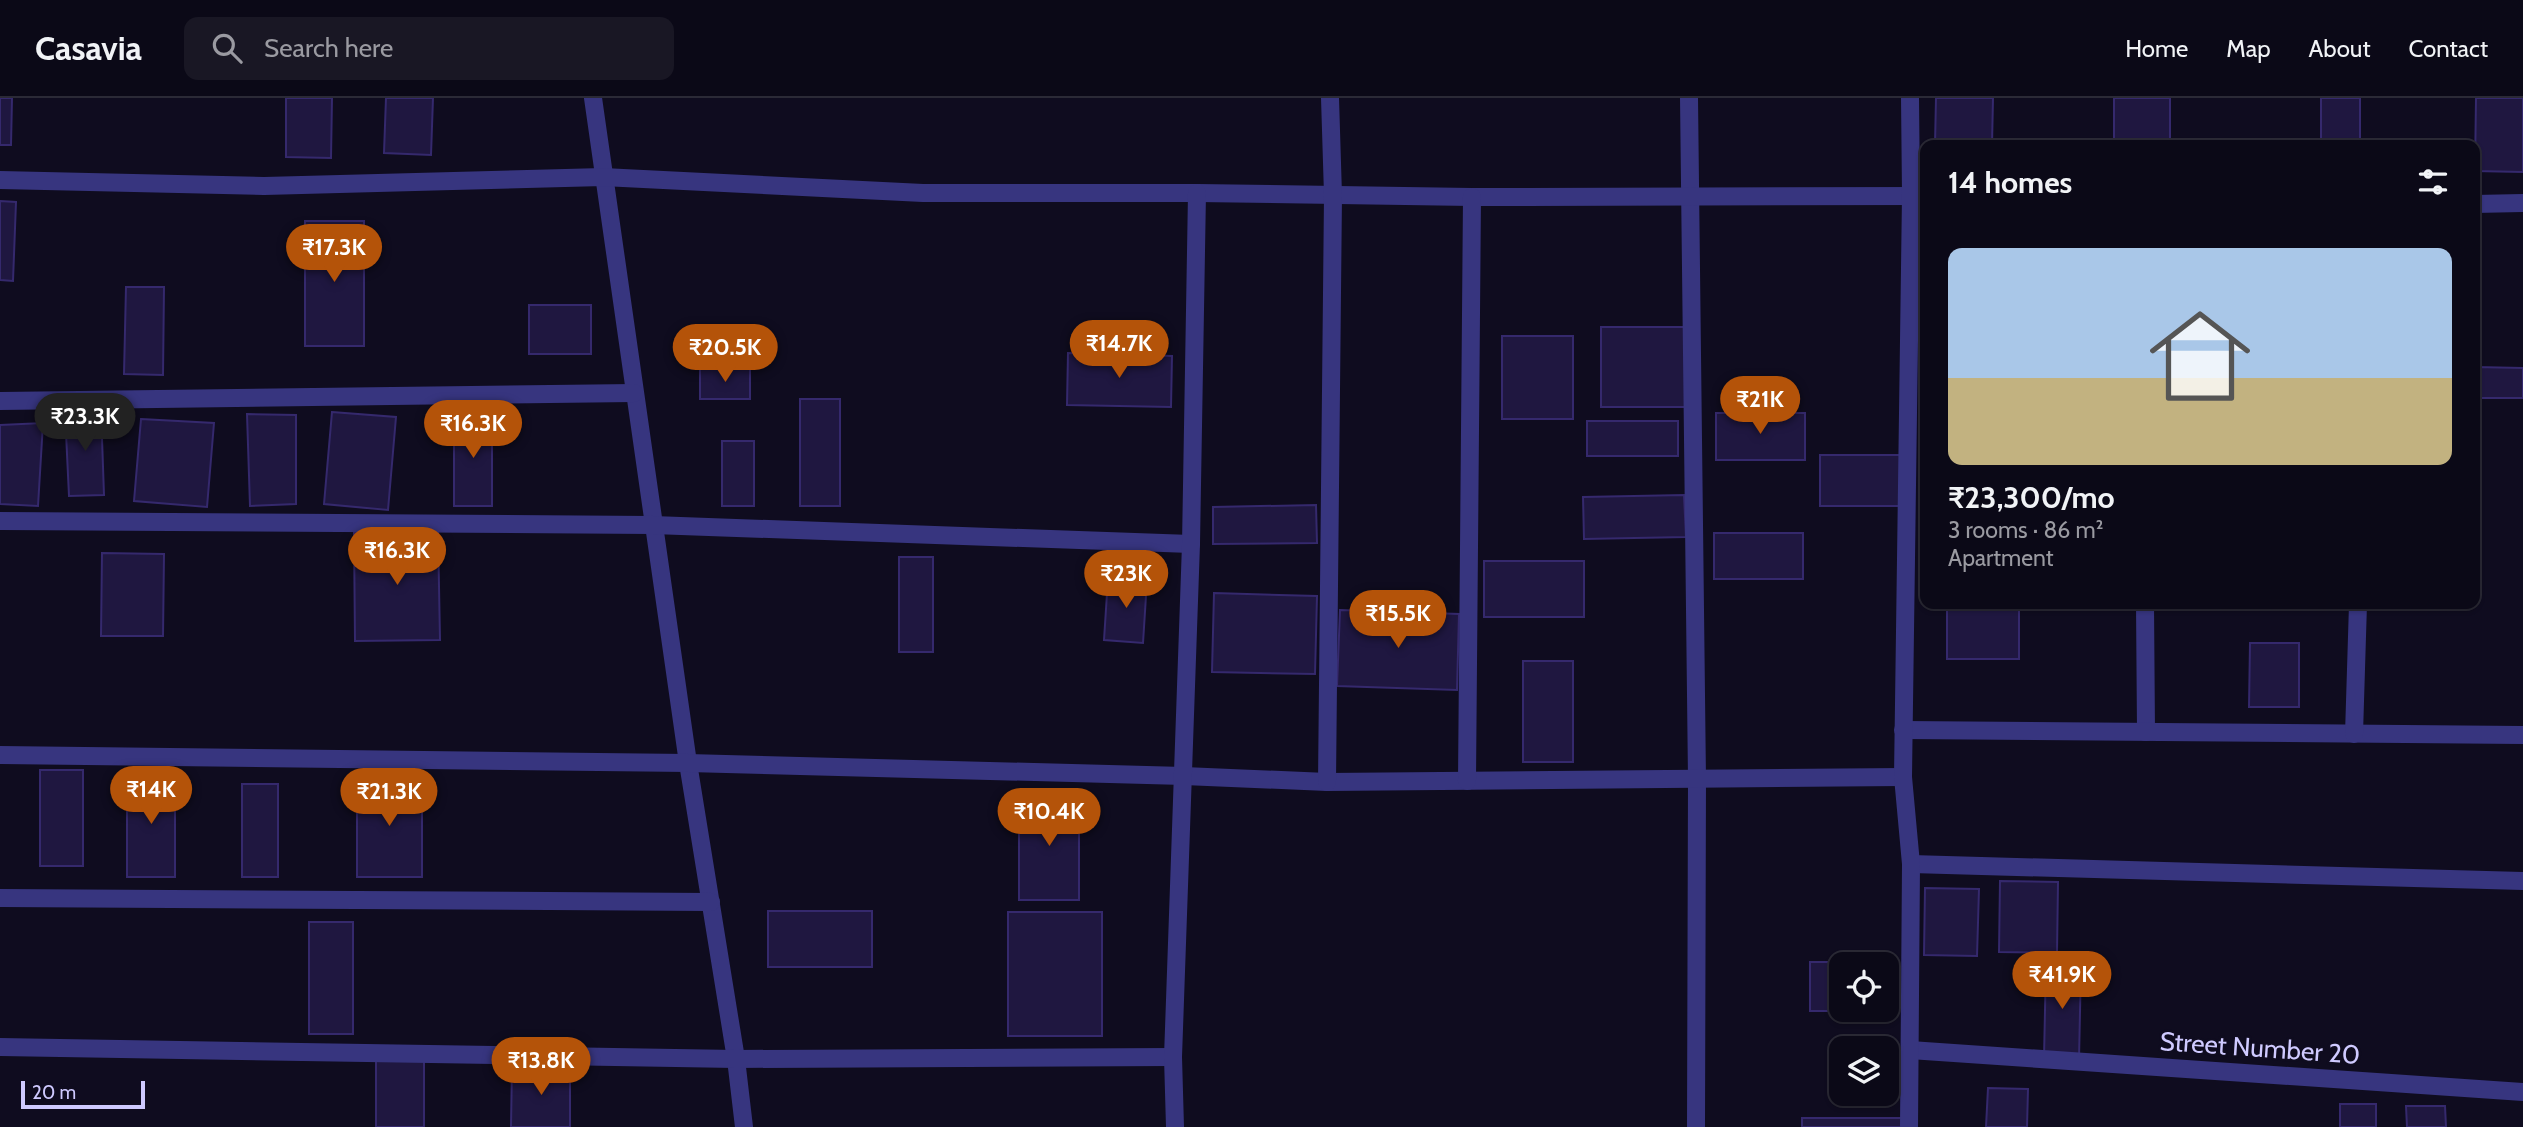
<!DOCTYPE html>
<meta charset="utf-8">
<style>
body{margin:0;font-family:Cabin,sans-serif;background:#191724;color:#f1f3f6;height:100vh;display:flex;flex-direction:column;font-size:26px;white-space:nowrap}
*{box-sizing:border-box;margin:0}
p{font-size:23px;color:#9a9aa1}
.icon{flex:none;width:38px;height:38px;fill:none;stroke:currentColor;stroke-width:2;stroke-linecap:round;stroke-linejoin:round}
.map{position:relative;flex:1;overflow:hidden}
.panel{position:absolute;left:1920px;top:42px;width:560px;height:469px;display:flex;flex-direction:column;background:#0b0917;border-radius:14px;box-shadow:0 2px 5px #0004,0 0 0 2px #2b2a36}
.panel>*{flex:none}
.buttons{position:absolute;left:1829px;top:854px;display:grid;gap:14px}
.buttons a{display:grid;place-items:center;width:70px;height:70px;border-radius:14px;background:#0b0917;box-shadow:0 2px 5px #0004,0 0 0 2px #2b2a36;font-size:35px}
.scale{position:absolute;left:21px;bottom:18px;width:124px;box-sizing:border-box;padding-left:7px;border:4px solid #cfcaff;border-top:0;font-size:19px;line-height:24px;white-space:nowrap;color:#cfcaff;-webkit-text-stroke:5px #0f0c1f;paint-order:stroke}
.price{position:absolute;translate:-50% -60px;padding:0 16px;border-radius:24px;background:#b45309;color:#fff;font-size:23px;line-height:46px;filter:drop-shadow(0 2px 4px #0008)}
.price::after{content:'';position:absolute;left:50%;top:42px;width:21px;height:16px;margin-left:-10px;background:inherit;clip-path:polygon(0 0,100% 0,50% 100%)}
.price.on{background:#222;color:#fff}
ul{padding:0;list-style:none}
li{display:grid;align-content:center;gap:14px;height:371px;padding:0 28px}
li+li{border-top:2px solid #2b2a36}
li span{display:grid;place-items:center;height:217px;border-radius:14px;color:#555}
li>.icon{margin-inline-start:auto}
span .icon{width:126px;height:126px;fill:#fffc;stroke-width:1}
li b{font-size:30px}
h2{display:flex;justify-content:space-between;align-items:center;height:84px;padding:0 28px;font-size:30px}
header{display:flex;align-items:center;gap:42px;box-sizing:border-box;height:98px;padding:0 35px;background:#0b0917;border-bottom:2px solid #2b2a36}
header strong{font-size:33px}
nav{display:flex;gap:38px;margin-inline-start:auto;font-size:24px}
.search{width:490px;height:63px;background:#191724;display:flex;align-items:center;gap:18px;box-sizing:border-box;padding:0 24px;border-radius:14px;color:#9a9aa1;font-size:26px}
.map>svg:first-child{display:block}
.building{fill:#1f1740;stroke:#35296d;stroke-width:2}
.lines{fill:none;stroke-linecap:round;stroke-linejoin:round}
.minor{stroke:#37357f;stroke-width:18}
.labels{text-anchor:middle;stroke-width:5;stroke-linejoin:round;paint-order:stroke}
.street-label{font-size:26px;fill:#cfcaff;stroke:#0f0c1f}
</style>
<header>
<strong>Casavia</strong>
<div class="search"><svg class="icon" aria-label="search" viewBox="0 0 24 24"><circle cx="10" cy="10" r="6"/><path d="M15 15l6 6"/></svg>Search here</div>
<nav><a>Home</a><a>Map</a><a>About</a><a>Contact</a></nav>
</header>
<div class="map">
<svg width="2523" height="1029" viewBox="0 0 2523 1029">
<rect width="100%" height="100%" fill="#0f0c1f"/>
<g class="building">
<polygon points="0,0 12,0 11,47 0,47"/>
<polygon points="286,0 332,0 331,60 286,59"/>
<polygon points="386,0 433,0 431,57 384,55"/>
<polygon points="1936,0 1993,0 1992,47 1935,47"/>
<rect x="2114" y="0" width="56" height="47"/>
<rect x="2321" y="0" width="39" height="47"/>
<polygon points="2476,0 2523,0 2523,74 2475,73"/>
<polygon points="0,103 16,104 13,183 0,182"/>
<rect x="305" y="123" width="59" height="125"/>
<polygon points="126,189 164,189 163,277 124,276"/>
<rect x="529" y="207" width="62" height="49"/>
<rect x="1601" y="229" width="87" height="80"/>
<rect x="1502" y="238" width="71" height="83"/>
<polygon points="1068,255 1172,258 1171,309 1067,307"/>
<polygon points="2475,269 2523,270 2523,300 2475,300"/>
<rect x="700" y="271" width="50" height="30"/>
<rect x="800" y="301" width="40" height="107"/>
<polygon points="101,312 104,397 69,398 65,314"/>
<polygon points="332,314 396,319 388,412 324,406"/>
<rect x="454" y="315" width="38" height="93"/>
<rect x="1716" y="315" width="89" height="47"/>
<polygon points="247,316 296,317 296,406 250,408"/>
<polygon points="141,321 214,325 207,409 134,403"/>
<rect x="1587" y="323" width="91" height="35"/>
<polygon points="43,325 38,408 0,406 0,327"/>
<rect x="722" y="343" width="32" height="65"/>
<rect x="1820" y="357" width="83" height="51"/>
<polygon points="1684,397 1686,439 1584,441 1583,399"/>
<polygon points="1316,407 1317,445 1213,446 1213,409"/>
<polygon points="438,434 440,542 355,543 354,435"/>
<rect x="1714" y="435" width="89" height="46"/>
<polygon points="102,455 164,456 163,538 101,538"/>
<rect x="899" y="459" width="34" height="95"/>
<rect x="1484" y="463" width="100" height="56"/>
<polygon points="1108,480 1147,482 1143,545 1104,542"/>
<polygon points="1214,495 1317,498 1315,576 1212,574"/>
<polygon points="1340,512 1459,516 1457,592 1337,588"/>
<rect x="1947" y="512" width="72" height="49"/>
<polygon points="2250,545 2299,545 2299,609 2249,609"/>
<rect x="1523" y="563" width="50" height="101"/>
<rect x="40" y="672" width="43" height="96"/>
<rect x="127" y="677" width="48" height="102"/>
<rect x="357" y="681" width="65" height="98"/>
<rect x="242" y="686" width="36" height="93"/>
<rect x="1019" y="699" width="60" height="103"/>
<polygon points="2000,783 2058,784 2057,855 1999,854"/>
<polygon points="1925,790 1979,791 1977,858 1924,857"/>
<rect x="768" y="813" width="104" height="56"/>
<rect x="1008" y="814" width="94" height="124"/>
<rect x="309" y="824" width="44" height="112"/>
<polygon points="1810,864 1883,864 1883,866 1841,866 1841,912 1883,913 1810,913"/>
<polygon points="2046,865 2081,867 2079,961 2044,960"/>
<rect x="376" y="958" width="48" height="71"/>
<polygon points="512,968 570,968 570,1029 511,1029"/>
<polygon points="1988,990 2028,991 2027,1029 1986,1029"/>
<rect x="2340" y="1006" width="36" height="23"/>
<polygon points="2406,1008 2445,1008 2446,1029 2407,1029"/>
<rect x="1802" y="1020" width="103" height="9"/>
</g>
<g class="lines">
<g class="minor">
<polyline points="593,0 688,665 736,961 744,1029"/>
<polyline points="1689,0 1697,682 1696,1029"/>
<polyline points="0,82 264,88 603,79 923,95 1197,95 1472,99 1925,98"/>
<polyline points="2474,106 2523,105"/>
<polyline points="0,303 634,295"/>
<polyline points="0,423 653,427 1191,446"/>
<polyline points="2145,506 2146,634"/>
<polyline points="1903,632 2523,637"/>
<polyline points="2354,636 2358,506"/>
<polyline points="0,657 688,665 1184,678 1327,684 1903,679"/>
<polyline points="1467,683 1472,99"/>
<polyline points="1327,684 1333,97 1330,0"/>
<polyline points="1911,766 2523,783"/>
<polyline points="0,800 711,804"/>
<polyline points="0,949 736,961 1173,959"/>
<polyline points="1910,952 2523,994"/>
<polyline points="1175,1029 1173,959 1191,446 1197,95"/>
<polyline points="1909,1029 1911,766 1903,679 1911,97 1910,0"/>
</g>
</g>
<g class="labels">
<g class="street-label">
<text transform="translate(2260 950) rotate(4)" y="9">Street Number 20</text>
</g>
</g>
</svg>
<div class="buttons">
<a><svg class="icon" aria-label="locate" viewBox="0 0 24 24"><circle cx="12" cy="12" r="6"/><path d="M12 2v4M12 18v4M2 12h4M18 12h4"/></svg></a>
<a><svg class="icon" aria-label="layers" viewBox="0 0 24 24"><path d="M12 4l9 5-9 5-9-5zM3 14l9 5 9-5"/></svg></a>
</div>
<div class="scale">20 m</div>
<b class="price" style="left:334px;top:186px">₹17.3K</b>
<b class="price" style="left:1119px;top:282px">₹14.7K</b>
<b class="price" style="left:725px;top:286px">₹20.5K</b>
<b class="price" style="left:1760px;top:338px">₹21K</b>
<b class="price on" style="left:85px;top:355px">₹23.3K</b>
<b class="price" style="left:473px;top:362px">₹16.3K</b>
<b class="price" style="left:397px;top:489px">₹16.3K</b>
<b class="price" style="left:1126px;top:512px">₹23K</b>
<b class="price" style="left:1398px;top:552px">₹15.5K</b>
<b class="price" style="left:151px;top:728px">₹14K</b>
<b class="price" style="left:389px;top:730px">₹21.3K</b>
<b class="price" style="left:1049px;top:750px">₹10.4K</b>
<b class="price" style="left:2062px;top:913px">₹41.9K</b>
<b class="price" style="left:541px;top:999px">₹13.8K</b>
<section class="panel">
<h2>14 homes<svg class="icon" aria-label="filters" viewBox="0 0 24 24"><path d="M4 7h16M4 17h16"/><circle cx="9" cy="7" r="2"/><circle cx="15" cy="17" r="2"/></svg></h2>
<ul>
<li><span style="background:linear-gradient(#a9c7e8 60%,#c2b280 0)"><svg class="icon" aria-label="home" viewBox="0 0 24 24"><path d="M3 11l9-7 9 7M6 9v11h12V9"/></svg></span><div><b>₹23,300/mo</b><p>3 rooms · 86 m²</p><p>Apartment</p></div></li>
</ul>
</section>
</div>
